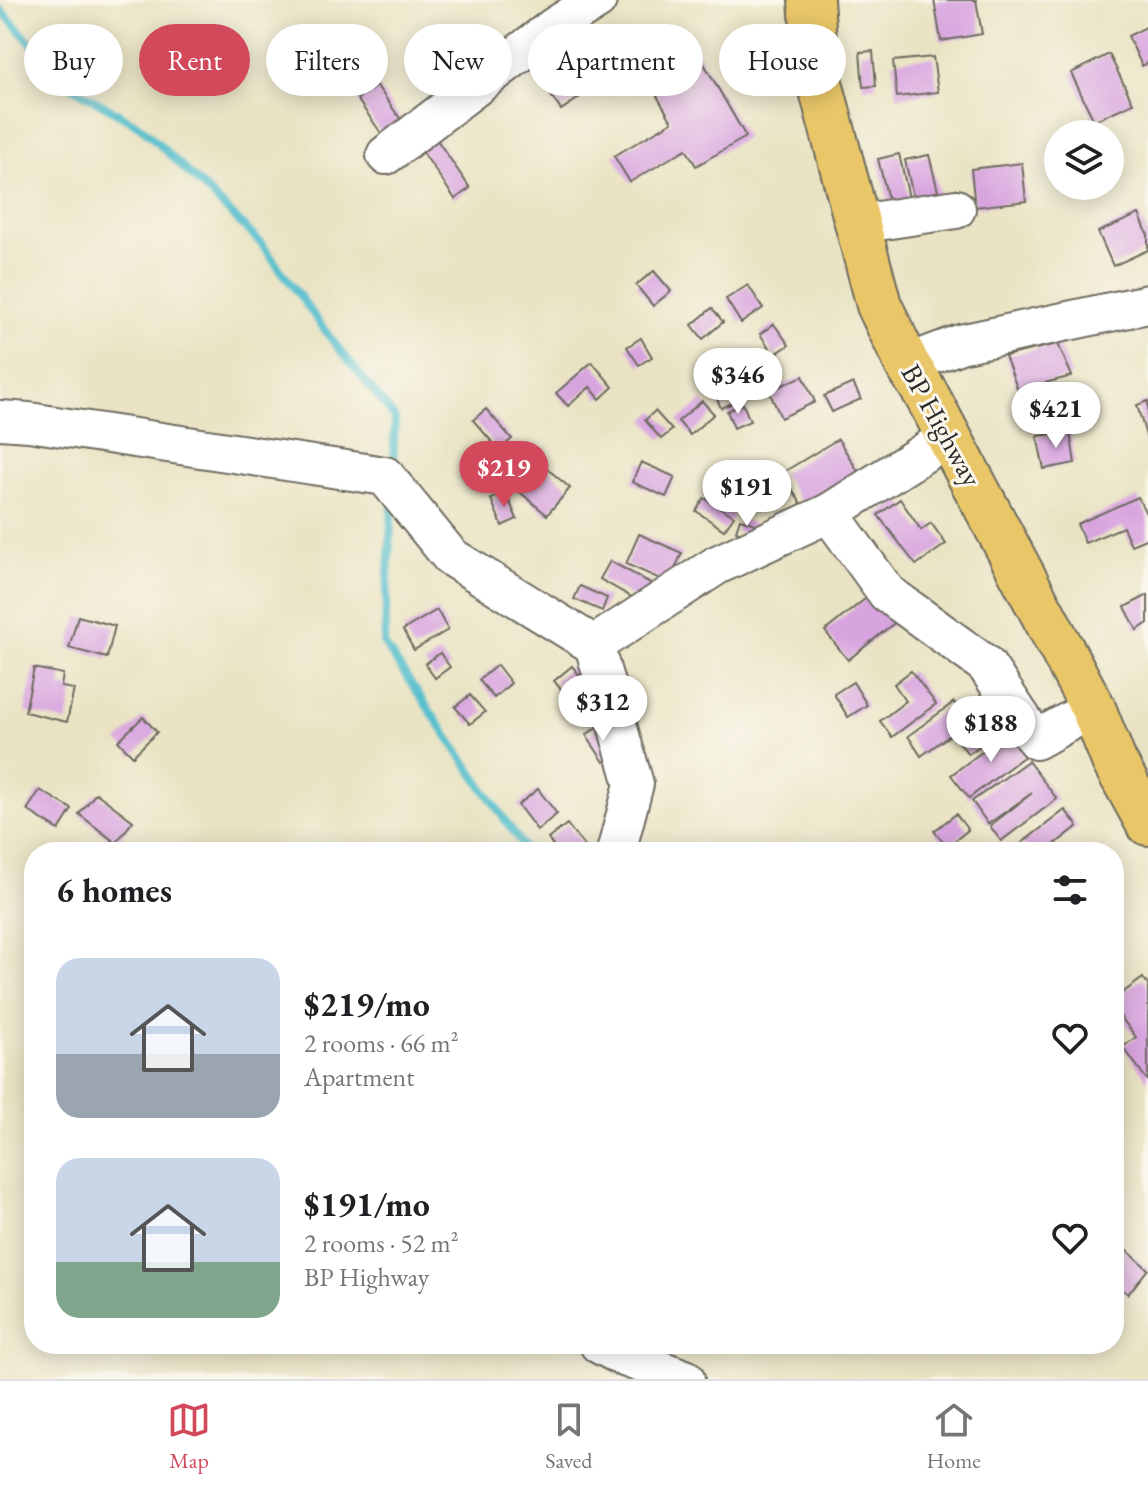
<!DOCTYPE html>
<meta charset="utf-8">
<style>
body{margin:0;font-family:"EB Garamond",serif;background:#f6f6f6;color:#202124;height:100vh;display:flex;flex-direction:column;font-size:30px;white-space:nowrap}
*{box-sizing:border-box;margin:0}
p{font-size:26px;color:#757577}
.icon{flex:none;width:44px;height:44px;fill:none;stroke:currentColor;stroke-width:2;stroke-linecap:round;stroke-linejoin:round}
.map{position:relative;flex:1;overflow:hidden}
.panel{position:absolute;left:24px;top:842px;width:1100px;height:512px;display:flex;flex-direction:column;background:#fff;border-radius:32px;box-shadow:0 4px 20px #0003}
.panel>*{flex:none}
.top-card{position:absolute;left:24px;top:24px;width:1100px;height:72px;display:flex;gap:16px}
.tools{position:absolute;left:1044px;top:120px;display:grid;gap:16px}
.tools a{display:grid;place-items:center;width:80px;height:80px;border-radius:50%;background:#fff;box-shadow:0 4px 20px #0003;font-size:40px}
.price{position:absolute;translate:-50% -68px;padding:0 18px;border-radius:28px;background:#fff;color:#222;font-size:26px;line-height:52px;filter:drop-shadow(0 2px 4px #0008)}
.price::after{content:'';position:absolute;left:50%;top:48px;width:24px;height:18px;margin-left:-12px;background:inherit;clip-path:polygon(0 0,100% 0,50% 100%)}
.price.active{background:#d1495b;color:#fff}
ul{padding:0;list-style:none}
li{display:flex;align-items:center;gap:24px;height:200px;padding:0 32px}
li span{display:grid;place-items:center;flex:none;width:224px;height:160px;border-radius:24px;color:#555}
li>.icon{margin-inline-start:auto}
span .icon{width:96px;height:96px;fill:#fffc;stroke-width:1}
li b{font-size:34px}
h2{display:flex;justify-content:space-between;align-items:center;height:96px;padding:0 32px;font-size:34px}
.pill{padding:0 28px;border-radius:36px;background:#fff;box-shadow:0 4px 20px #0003;font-size:28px;line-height:72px}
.pill.active{background:#d1495b;color:#fff}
.dock{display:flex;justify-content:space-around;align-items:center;height:112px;border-top:2px solid #e0e0e0;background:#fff;font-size:22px;color:#757577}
.dock a{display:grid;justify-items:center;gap:4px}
.dock .active{color:#d1495b}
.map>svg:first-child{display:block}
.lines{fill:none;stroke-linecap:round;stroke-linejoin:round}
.stream{stroke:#52becc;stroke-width:8}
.building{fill:#d8a4df}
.minor-casing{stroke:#6e6b60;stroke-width:42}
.highway-casing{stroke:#6e6b60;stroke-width:48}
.minor{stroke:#fff;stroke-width:38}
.highway{stroke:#e9c769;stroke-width:44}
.labels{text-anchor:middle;stroke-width:6;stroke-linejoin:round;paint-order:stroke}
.street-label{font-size:28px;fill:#2b2b2b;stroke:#fbf7ec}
</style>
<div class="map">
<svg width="1148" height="1379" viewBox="0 0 1148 1379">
<rect width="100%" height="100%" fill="#fbf7ec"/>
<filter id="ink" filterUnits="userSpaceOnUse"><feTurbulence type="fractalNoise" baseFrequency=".0125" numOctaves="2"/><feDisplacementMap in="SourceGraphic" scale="16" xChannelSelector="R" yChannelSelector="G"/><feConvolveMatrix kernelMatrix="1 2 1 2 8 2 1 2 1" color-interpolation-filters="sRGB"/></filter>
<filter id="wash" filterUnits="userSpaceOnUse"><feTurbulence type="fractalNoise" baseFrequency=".006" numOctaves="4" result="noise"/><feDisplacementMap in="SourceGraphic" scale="32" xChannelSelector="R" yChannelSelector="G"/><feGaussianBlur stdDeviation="1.8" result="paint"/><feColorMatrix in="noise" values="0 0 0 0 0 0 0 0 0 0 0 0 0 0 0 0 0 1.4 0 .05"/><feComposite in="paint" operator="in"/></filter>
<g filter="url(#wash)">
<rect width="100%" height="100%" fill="#e9e3c3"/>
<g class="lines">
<g class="stream">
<polyline points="0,9 70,86 141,127 261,243 332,340 395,418 393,468"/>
<polyline points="392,505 384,644 527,852"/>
</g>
</g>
<g id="blocks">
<g class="building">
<polygon points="934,0 976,0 982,34 941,41"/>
<polygon points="570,23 583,41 557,60 543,43"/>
<polygon points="1148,26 1148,63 1142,66 1128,36"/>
<polygon points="459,42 483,75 454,95 430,62"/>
<polygon points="695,48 746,137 696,166 686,149 630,182 614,156 672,122 646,77"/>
<polygon points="873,51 876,86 863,87 860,52"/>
<polygon points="1109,54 1133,103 1094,121 1071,73"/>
<polygon points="933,57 938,92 897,97 893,61"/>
<polygon points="553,63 579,98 561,110 537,75"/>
<polygon points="377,86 406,127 386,140 357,99"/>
<polygon points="435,137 470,188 455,199 420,148"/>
<polygon points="899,154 910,202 890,207 878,159"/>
<polygon points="929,155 940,199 915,205 905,160"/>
<polygon points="1022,163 1026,201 975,207 971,169"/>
<polygon points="1139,214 1148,235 1148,250 1113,266 1098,232"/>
<polygon points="654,271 671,291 653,306 636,285"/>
<polygon points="748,285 763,308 741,323 726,299"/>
<polygon points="712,308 723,322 703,339 692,325"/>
<polygon points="774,324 789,345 774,355 760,334"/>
<polygon points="641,338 652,357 639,365 627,347"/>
<polygon points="1058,344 1072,376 1018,390 1005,356"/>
<polygon points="592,362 613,387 600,399 590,387 568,406 556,393"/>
<polygon points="720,363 737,401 721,408 704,370"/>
<polygon points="803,376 815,402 781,418 769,391"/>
<polygon points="853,383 861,399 832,412 824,396"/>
<polygon points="702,401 714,414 690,435 678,421"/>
<polygon points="1148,401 1148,439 1147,439 1137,405"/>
<polygon points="743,404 750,421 734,428 727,411"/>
<polygon points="486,409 512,439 499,450 473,420"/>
<polygon points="655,411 672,430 661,439 645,420"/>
<polygon points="1070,432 1075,463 1044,469 1037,436"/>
<polygon points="838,439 862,478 807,513 782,473"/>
<polygon points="537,460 570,488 547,515 514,487"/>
<polygon points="641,462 675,477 666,497 632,482"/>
<polygon points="506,493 517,519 502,526 491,499"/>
<polygon points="1138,497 1148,518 1148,538 1131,545 1123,527 1085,543 1077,524"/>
<polygon points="704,498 734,516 724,530 696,511"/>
<polygon points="900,499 921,530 931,523 946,544 916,565 878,515"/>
<polygon points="740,519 758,525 754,538 736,531"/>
<polygon points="639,534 682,553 669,583 626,564"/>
<polygon points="610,561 654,585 644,604 600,579"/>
<polygon points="580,586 607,598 602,611 574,599"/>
<polygon points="875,591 898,620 848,660 825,631"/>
<polygon points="1148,595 1148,623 1137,630 1125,607"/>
<polygon points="437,610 448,630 414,650 403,630"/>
<polygon points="78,616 115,626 107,658 69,648"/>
<polygon points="440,653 450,667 435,678 425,664"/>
<polygon points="497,665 511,683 494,698 479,680"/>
<polygon points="572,666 601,701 583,716 554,681"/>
<polygon points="34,668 63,674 61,687 74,689 67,722 25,712"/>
<polygon points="911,671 936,704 892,737 880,721 906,701 894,684"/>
<polygon points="853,682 867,705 848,717 834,694"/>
<polygon points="470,695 485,712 470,724 455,707"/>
<polygon points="954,702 968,722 921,756 908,736"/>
<polygon points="999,708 1011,724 968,754 957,739"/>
<polygon points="143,717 157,732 133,756 118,741"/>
<polygon points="602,724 620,750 604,762 586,735"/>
<polygon points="1013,729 1030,752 969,798 951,775"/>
<polygon points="1028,761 1057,799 1001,841 990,826 1032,793 988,824 972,801"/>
<polygon points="538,789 557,814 537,830 518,805"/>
<polygon points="40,790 72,809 59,830 27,810"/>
<polygon points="96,793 133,821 116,843 79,814"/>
<polygon points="1065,810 1078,826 1045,852 1029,852 1022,843"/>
<polygon points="956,814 968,830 947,847 934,831"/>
<polygon points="567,824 584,846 576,852 558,852 548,839"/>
<polygon points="1143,978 1148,985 1148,1081 1123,1047 1136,1037 1114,1008 1114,999"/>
<polygon points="1114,1239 1148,1269 1128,1294 1114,1282"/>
</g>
</g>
</g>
<g filter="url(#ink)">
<use href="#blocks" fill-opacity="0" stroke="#6e6b60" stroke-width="2"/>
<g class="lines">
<g class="minor-casing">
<g id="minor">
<polyline points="386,155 554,27 597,0"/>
<polyline points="858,224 956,209"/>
<polyline points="907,364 960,344 1148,304"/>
<polyline points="0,420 29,422 385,476 451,557 594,645 717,565 829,513 949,437"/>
<polyline points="829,513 887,593 986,665 1036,740 1093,708"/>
<polyline points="594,645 634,784 616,852"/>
<polyline points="599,1344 624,1357 685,1379"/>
</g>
</g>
<g class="highway-casing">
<polyline id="highway" points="811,0 816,68 879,305 907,364 925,392 1093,708 1114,761 1148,823"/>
</g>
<use href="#minor" class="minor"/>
<use href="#highway" class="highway"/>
</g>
</g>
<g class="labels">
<g class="street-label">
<text transform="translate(942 425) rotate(61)" y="10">BP Highway</text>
</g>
</g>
</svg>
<div class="tools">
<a><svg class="icon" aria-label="layers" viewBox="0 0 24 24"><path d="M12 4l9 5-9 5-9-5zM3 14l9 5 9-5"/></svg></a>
</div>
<b class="price" style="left:738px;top:416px">$346</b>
<b class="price" style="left:1056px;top:450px">$421</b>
<b class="price active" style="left:504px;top:509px">$219</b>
<b class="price" style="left:747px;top:528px">$191</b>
<b class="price" style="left:603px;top:743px">$312</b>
<b class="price" style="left:991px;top:764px">$188</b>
<div class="top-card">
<a class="pill">Buy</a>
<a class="pill active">Rent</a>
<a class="pill">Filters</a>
<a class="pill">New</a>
<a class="pill">Apartment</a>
<a class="pill">House</a>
</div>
<section class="panel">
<h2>6 homes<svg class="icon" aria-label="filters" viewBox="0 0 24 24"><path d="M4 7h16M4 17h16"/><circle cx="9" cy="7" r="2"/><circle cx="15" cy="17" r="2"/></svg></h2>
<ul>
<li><span style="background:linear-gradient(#c9d6e8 60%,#9aa5b1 0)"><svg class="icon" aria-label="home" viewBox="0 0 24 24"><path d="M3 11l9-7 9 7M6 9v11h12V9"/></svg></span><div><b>$219/mo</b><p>2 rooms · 66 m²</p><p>Apartment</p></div><svg class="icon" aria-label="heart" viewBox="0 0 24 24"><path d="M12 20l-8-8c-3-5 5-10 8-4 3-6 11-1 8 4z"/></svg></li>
<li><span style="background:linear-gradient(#c9d6e8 65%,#7fa58c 0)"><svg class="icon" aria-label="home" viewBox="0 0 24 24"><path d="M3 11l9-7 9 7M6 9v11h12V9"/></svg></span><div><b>$191/mo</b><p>2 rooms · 52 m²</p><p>BP Highway</p></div><svg class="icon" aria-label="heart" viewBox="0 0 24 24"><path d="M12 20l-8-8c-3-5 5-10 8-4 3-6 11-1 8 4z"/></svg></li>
</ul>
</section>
</div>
<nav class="dock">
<a class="active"><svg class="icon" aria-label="map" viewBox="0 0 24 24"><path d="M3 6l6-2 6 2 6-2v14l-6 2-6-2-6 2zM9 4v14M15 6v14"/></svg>Map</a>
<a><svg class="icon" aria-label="saved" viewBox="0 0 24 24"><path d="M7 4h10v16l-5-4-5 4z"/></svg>Saved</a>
<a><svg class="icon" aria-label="home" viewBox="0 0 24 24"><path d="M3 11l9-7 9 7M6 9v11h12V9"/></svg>Home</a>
</nav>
